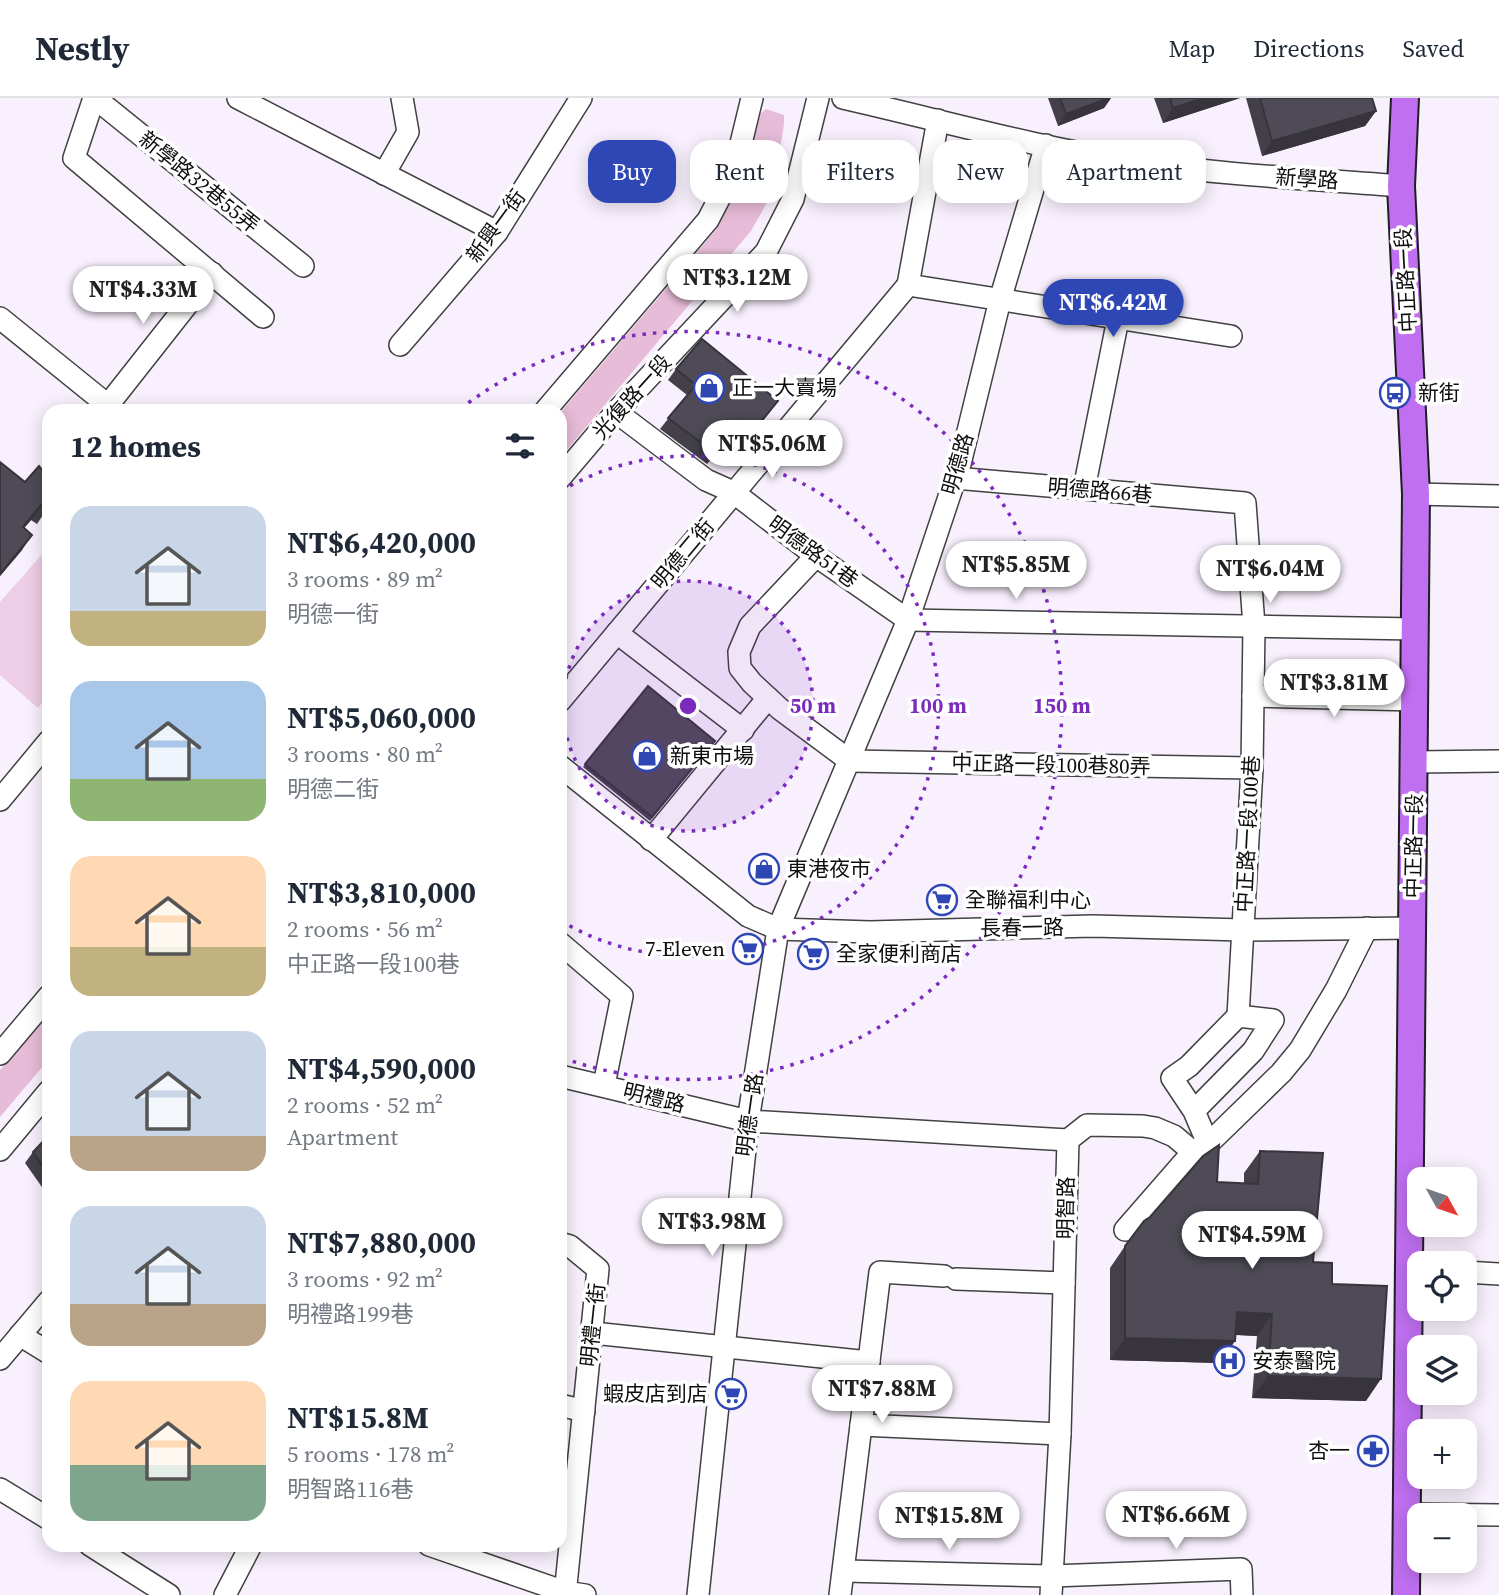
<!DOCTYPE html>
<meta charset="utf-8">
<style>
body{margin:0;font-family:"Source Serif 4","Noto Sans TC",serif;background:#f6f6f7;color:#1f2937;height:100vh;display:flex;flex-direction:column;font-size:26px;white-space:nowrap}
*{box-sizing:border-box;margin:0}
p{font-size:23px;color:#747a83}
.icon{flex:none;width:38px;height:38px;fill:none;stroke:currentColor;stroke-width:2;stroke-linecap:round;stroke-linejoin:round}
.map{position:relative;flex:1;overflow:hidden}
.side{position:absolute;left:42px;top:306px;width:525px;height:1148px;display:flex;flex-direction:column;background:#fff;border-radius:21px;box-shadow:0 4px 18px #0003}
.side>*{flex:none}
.top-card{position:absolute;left:588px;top:42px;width:665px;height:63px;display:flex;gap:14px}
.needle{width:46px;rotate:130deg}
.tools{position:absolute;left:1407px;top:1069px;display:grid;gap:14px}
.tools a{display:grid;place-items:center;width:70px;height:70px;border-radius:14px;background:#fff;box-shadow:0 4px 18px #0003;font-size:35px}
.price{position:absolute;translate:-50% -60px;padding:0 16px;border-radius:24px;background:#fff;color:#222;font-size:23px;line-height:46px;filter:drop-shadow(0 2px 4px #0008)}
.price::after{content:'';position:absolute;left:50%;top:42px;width:21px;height:16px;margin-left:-10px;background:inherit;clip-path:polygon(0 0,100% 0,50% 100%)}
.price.on{background:#2f47b5;color:#fff}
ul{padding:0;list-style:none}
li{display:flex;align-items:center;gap:21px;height:175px;padding:0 28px}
li span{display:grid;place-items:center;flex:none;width:196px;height:140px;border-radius:21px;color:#555}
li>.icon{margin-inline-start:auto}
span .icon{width:84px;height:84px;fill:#fffc;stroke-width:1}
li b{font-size:30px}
h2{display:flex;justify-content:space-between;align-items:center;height:84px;padding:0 28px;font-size:30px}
.chip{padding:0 24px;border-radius:21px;background:#fff;box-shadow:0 4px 18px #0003;font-size:24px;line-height:63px}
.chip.on{background:#2f47b5;color:#fff}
header{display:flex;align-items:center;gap:42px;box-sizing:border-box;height:98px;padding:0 35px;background:#fff;border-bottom:2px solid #e0e1e3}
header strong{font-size:33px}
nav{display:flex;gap:38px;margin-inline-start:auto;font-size:24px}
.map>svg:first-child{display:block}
.green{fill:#e7bcd8}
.pitch{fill:#eecde7}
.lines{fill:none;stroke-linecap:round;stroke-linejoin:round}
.minor-casing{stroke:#414141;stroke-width:24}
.major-casing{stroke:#1f1f1f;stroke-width:30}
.minor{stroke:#fff;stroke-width:21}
.major{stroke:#bf6ff0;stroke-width:26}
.wall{fill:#43404a}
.shaded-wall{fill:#37343c}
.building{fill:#4e4b56;stroke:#37343c;stroke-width:2}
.ring{fill:none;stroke:#7b2cbf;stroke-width:3.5;stroke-dasharray:3.5 7}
.labels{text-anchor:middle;stroke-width:7;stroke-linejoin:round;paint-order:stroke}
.street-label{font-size:21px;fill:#0e0e0e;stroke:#fff}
.poi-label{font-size:21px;fill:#0e0e0e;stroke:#fff;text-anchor:start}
.centre{fill:#7b2cbf;stroke:#fff;stroke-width:3.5}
.ring-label{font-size:21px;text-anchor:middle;font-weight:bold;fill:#7b2cbf;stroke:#fff;stroke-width:7;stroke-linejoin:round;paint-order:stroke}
</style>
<header>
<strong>Nestly</strong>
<nav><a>Map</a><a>Directions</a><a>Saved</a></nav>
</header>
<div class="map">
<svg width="1499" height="1497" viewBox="0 0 1499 1497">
<rect width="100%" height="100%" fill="#f9f0fe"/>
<g class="green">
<polygon points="766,11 784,17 784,26 774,92 751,133 560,360 560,315 716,132 741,83 761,15"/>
<polygon points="49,915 49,961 0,1019 0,972"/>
</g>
<polygon class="pitch" points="44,454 49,458 49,597 38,610 0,577 0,504"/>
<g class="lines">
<g class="minor-casing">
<g id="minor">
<polyline points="94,0 74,60 263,219"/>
<polyline points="95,0 303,168"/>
<polyline points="238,0 497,134"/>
<path d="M843,0C940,22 1037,50 1135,64C1223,77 1313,81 1401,88"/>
<polyline points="384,76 408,34 402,0"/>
<polyline points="908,187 938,22"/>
<polyline points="0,220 115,313"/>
<polyline points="400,247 497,134 581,0"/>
<polyline points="108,307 212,175"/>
<polyline points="545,313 708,122 735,70 752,0"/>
<polyline points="616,314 706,382 733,394 816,458 908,522 1416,531"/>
<polyline points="560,380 616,314 766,154 793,101 818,0"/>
<polyline points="955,380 1245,405 1254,528 1252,670 1238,918"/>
<polyline points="1084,391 1118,221"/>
<polyline points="1416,396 1499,398"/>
<polyline points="816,458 750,528 739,554 740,570 752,585 780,611 850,663 1252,670"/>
<polyline points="617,535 743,632"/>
<polyline points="1253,598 1415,602"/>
<polyline points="560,603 908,187 1231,238"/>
<polyline points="1415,664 1499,663"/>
<polyline points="560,668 748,818 778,831 870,834 1093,828 1243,832 1413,830"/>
<polyline points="0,702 49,643"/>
<polyline points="651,742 768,600"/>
<polyline points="560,845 622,898 604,987"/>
<polyline points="0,956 49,898"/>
<polyline points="560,978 748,1023 1068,1042"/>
<polyline points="1194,1013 1172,980 1189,968 1238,918 1273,922 1253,953 1194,1013 1208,1046"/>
<polyline points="1068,1042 1087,1027 1143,1028 1155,1030 1174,1038 1193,1054"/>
<polyline points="0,1052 49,993"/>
<polyline points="1125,1132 1193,1054 1208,1046 1281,975 1300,952 1336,892 1367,830"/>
<polyline points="560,1145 570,1148 598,1171 565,1497"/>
<polyline points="1465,1174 1499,1176"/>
<polyline points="956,1181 1064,1185"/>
<polyline points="593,1235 869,1264"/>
<polyline points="20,1237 49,1255"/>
<polyline points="0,1261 49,1203"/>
<polyline points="560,1307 584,1313"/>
<polyline points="861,1327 1060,1336"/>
<polyline points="0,1391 49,1421"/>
<polyline points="1407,1416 1499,1417"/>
<polyline points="90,1447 169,1497"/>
<polyline points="429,1447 565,1494 585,1497"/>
<polyline points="845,1473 1052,1478 1241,1471 1242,1497"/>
<polyline points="225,1497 251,1447"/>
<polyline points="698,1497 748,1023 778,831 908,522 960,366 1000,202 1046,47"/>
<polyline points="840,1497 880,1174 944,1178"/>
<polyline points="1051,1497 1060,1336 1068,1042"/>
</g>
</g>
<g class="major-casing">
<polyline id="major" points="1405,0 1401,88 1416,396 1406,1497"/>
</g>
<use href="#minor" class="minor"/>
<use href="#major" class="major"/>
</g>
<g class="wall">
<polygon points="1048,0 1111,0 1104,10 1058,28"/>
<polygon points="1154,0 1240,0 1163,25"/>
<polygon points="1246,0 1372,0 1376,13 1365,28 1262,58"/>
<polygon points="676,271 770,314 745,344 733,335 707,366 660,331 687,297 668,282"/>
<polygon points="0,364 47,411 37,426 31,422 24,430 22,452 0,478"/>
<polygon points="648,588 715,643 650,723 583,669"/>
<polygon points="49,1037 49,1099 25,1065 33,1054"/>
<polygon points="1260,1053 1313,1164 1332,1186 1366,1303 1252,1300 1257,1238 1235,1237 1235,1243 1219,1265 1110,1262 1110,1170 1125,1148 1150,1119 1217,1084 1244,1086 1244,1075"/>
</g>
<g class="shaded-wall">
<polygon points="1109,0 1111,0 1104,10 1058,28 1066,16"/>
<polygon points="1203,0 1240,0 1163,25 1173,10"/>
<polygon points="1376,13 1365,28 1262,58 1272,43"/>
<polygon points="778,303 770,314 745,344 753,333"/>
<polygon points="741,323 733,335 707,366 715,355"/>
<polygon points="41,407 31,422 12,444 23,429"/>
<polygon points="32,437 22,452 0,478 0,476"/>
<polygon points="1237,1214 1272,1216 1257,1238 1222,1236"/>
<polygon points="1125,1240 1235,1243 1219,1265 1110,1262"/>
<polygon points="1268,1278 1381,1281 1366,1303 1252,1300"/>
</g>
<g class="building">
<polygon points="1060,0 1109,0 1066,16"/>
<polygon points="1170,0 1203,0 1173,10"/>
<polygon points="1260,0 1372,0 1376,13 1272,43"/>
<polygon points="702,241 778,303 753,333 741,323 715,355 668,320 696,287 676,271"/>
<polygon points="0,364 25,384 39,368 48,379 49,384 49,403 47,411 41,407 23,429 32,437 0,476"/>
<polygon points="648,588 715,643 652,719 585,666"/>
<polygon points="49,1037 49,1077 33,1054"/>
<polygon points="1219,1047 1217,1084 1258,1086 1260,1053 1323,1055 1313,1164 1332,1165 1332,1186 1387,1188 1381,1281 1268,1278 1272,1216 1237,1214 1235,1243 1125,1240 1125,1148 1144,1123 1150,1119 1203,1058"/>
</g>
<circle cx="688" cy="608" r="125" fill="#7b2cbf" fill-opacity=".12"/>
<g class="ring">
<circle cx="688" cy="608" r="125"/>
<path d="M561 393A250 250 0 1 1 561 823"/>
<path d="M460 311A374 374 0 1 1 560 959"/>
</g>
<defs>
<g id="shop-ring" transform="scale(1.575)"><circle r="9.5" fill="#fff" stroke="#2f47b5" stroke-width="1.5"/><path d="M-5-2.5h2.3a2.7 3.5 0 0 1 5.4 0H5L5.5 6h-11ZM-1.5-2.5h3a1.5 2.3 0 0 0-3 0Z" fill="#2f47b5"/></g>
<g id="bus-ring" transform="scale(1.575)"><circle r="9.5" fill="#fff" stroke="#2f47b5" stroke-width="1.5"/><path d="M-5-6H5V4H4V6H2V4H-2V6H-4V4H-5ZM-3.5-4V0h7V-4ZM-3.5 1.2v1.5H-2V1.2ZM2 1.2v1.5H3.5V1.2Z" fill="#2f47b5"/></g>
<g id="supermarket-ring" transform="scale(1.575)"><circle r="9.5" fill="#fff" stroke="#2f47b5" stroke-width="1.5"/><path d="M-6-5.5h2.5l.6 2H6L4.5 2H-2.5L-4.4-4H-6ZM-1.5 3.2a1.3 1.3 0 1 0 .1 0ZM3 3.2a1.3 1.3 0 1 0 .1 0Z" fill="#2f47b5"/></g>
<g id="hospital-ring" transform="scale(1.575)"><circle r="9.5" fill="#fff" stroke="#2f47b5" stroke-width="1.5"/><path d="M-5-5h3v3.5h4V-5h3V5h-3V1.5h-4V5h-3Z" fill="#2f47b5"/></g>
<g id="pharmacy-ring" transform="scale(1.575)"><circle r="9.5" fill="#fff" stroke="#2f47b5" stroke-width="1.5"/><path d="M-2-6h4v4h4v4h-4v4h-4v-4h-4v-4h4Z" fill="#2f47b5"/></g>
</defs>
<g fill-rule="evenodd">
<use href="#shop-ring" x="709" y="290"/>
<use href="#bus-ring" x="1395" y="295"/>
<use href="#shop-ring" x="647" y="658"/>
<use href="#shop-ring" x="764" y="771"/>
<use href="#supermarket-ring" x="942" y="802"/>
<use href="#supermarket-ring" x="748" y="851"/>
<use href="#supermarket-ring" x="813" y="856"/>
<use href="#hospital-ring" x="1229" y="1263"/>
<use href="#supermarket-ring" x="731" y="1296"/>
<use href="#pharmacy-ring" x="1373" y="1353"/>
</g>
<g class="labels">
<g class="street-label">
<text transform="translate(1307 81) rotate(4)" y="7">新學路</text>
<text transform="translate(199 84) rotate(39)" y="7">新學路32巷55弄</text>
<text transform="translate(496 128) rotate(-54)" y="7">新興一街</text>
<text transform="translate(1406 182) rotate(-93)" y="7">中正路一段</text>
<text transform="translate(632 299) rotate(-48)" y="7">光復路一段</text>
<text transform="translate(958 366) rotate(-74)" y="7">明德路</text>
<text transform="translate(1100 393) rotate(5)" y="7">明德路66巷</text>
<text transform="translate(813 454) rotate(36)" y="7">明德路51巷</text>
<text transform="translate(683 456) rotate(-50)" y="7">明德二街</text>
<text transform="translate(1051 667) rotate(1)" y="7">中正路一段100巷80弄</text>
<text transform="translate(1248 736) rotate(-87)" y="7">中正路一段100巷</text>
<text transform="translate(1414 748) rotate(-89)" y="7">中正路一段</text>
<text transform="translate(1022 830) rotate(-1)" y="7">長春一路</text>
<text transform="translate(654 1000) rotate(14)" y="7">明禮路</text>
<text transform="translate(750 1017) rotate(-82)" y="7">明德一路</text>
<text transform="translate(1066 1110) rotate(-89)" y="7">明智路</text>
<text transform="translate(593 1227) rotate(-84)" y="7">明禮一街</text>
</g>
<g class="poi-label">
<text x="732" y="297">正一大賣場</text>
<text x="1418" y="302">新街</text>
<text x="670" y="665">新東市場</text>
<text x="787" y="778">東港夜市</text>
<text x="965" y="809">全聯福利中心</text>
<text x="725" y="858" text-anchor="end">7-Eleven</text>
<text x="836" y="863">全家便利商店</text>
<text x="1252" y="1270">安泰醫院</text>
<text x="708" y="1303" text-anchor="end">蝦皮店到店</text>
<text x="1350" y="1360" text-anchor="end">杏一</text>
</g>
</g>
<circle cx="688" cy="608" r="10" class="centre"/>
<g class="ring-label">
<text x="813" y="615">50 m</text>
<text x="938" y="615">100 m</text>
<text x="1062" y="615">150 m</text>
</g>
</svg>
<div class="tools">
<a><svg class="needle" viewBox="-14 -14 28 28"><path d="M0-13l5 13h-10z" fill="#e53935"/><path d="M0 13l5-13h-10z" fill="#747a83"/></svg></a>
<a><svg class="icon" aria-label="locate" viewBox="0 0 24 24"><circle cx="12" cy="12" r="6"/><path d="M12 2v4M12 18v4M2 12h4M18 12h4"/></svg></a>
<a><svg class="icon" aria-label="layers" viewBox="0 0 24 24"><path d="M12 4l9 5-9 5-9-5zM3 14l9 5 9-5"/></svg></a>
<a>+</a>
<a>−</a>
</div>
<b class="price" style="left:737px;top:216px">NT$3.12M</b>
<b class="price" style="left:143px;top:228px">NT$4.33M</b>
<b class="price on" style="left:1113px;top:241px">NT$6.42M</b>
<b class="price" style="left:772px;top:382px">NT$5.06M</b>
<b class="price" style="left:1016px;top:503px">NT$5.85M</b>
<b class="price" style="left:1270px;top:507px">NT$6.04M</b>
<b class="price" style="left:1334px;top:621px">NT$3.81M</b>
<b class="price" style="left:712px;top:1160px">NT$3.98M</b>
<b class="price" style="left:1252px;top:1173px">NT$4.59M</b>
<b class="price" style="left:882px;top:1327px">NT$7.88M</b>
<b class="price" style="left:1176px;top:1453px">NT$6.66M</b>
<b class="price" style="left:949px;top:1454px">NT$15.8M</b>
<div class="top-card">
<a class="chip on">Buy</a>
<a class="chip">Rent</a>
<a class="chip">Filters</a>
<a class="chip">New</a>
<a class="chip">Apartment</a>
</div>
<section class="side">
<h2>12 homes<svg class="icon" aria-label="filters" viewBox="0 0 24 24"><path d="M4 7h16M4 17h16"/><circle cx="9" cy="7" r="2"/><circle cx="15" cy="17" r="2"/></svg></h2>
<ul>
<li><span style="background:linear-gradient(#c9d6e8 75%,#c2b280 0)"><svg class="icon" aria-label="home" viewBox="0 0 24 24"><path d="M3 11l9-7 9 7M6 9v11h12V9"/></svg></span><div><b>NT$6,420,000</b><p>3 rooms · 89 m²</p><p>明德一街</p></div></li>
<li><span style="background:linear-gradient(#a9c7e8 70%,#8fb573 0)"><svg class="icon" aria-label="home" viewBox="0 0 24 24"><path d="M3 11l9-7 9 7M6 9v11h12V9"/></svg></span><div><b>NT$5,060,000</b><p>3 rooms · 80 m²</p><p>明德二街</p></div></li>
<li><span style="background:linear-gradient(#ffd9b3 65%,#c2b280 0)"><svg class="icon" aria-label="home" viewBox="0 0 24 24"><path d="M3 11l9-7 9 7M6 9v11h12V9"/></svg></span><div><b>NT$3,810,000</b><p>2 rooms · 56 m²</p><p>中正路一段100巷</p></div></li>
<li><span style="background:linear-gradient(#c9d6e8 75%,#b9a48a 0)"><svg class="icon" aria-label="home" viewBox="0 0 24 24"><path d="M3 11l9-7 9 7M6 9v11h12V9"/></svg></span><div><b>NT$4,590,000</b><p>2 rooms · 52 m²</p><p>Apartment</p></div></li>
<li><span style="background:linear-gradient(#c9d6e8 70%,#b9a48a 0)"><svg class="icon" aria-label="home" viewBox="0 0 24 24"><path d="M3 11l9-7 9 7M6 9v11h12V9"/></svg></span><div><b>NT$7,880,000</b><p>3 rooms · 92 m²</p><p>明禮路199巷</p></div></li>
<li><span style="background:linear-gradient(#ffd9b3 60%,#7fa58c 0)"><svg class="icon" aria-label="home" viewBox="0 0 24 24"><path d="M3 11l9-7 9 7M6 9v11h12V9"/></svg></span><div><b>NT$15.8M</b><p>5 rooms · 178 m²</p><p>明智路116巷</p></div></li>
</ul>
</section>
</div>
